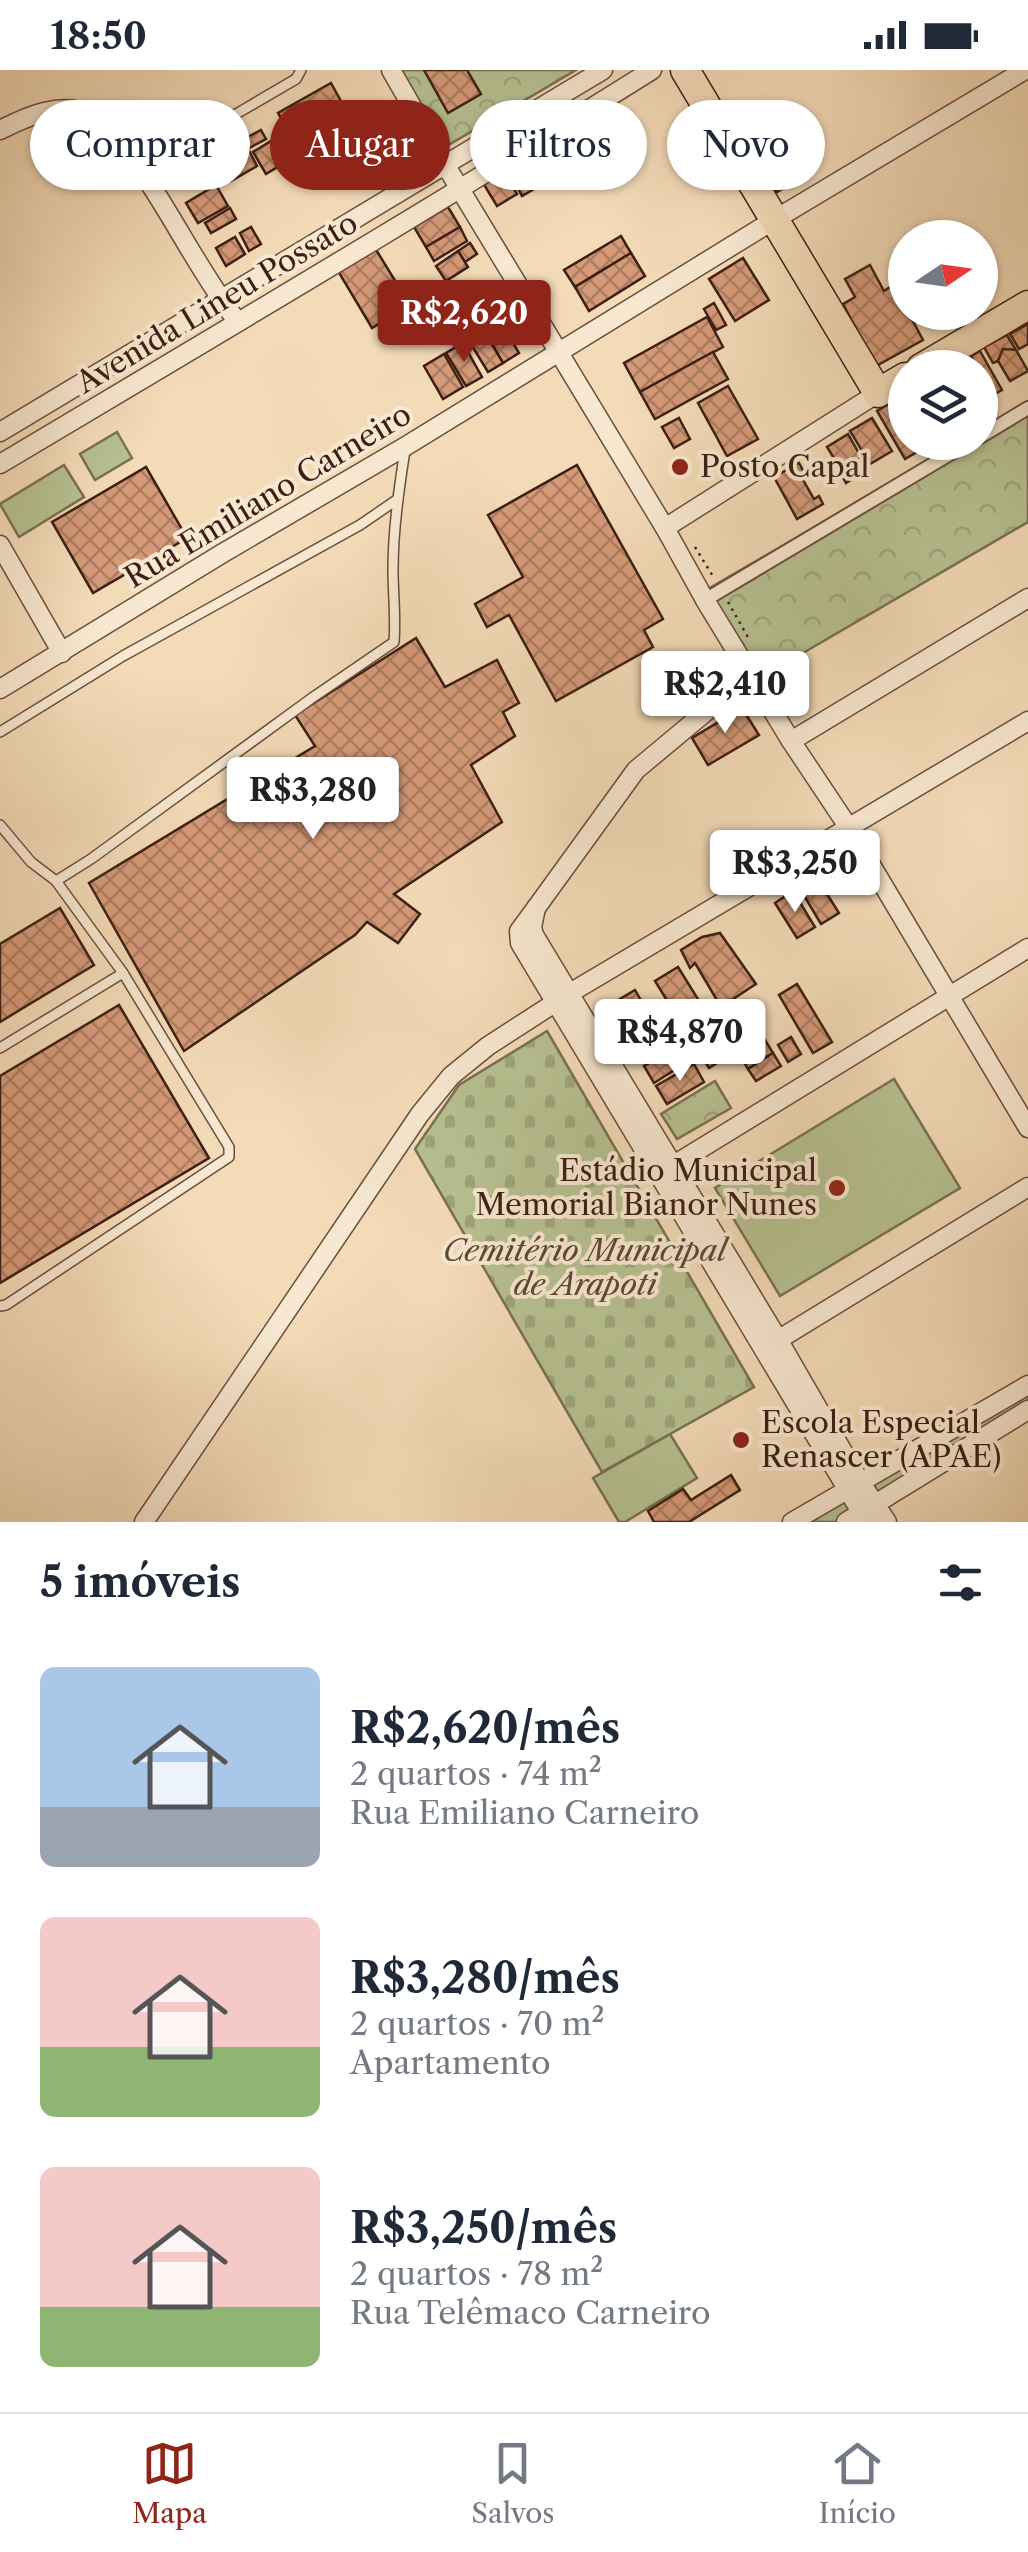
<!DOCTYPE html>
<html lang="pt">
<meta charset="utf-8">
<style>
body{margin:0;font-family:"Libre Caslon Text",serif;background:#f6f6f7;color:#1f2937;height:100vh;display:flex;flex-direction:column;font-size:38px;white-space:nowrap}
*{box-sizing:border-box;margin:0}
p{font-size:32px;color:#747a83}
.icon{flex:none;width:55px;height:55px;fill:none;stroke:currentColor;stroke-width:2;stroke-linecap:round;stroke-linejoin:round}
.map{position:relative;height:1452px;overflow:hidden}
.details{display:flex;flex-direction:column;background:#fff;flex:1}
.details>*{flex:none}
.banner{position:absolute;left:30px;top:30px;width:970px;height:90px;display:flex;gap:20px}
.needle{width:65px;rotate:77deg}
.controls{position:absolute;left:888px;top:150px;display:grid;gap:20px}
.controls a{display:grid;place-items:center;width:110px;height:110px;border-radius:50%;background:#fff;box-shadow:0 2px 8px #0004;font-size:50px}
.price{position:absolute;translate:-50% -85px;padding:0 22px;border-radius:10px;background:#fff;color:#222;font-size:32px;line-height:65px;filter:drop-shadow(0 2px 5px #0008)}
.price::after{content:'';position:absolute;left:50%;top:60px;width:30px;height:22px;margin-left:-15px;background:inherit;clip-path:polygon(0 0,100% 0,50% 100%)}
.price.active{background:#8f2418;color:#fff}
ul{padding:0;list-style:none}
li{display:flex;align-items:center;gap:30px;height:250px;padding:0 40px}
li span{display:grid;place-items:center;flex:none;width:280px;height:200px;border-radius:15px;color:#555}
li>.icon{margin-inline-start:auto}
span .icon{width:120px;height:120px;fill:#fffc;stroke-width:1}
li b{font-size:42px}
h2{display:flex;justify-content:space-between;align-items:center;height:120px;padding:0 40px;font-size:42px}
.tag{padding:0 35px;border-radius:45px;background:#fff;box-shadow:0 2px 8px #0004;font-size:35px;line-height:90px}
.tag.active{background:#8f2418;color:#fff}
.status{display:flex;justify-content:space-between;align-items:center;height:70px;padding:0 50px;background:#fff;direction:ltr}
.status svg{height:28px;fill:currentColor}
.tab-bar{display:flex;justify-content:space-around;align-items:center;height:140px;border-top:2px solid #e0e1e3;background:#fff;font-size:28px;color:#747a83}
.tab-bar a{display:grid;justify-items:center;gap:5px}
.tab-bar .active{color:#8f2418}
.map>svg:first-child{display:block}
.green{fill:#b7c192;stroke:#7a7053;stroke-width:2.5}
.forest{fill:url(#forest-crowns);stroke:#7a7053;stroke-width:2.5}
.cemetery{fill:url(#cemetery-stones);stroke:#7a7053;stroke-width:2.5}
.building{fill:url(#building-cross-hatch);stroke:#3c1f14;stroke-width:2.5}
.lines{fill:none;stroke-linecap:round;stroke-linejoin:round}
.service-casing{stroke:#6a4e3d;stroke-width:12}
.pedestrian-casing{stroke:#6a4e3d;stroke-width:16}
.minor-casing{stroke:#6a4e3d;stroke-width:21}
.primary-casing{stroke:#3c1f14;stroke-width:31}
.path{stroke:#3c1f14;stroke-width:2.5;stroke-dasharray:2.5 5;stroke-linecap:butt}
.service{stroke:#f8e8d1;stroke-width:9}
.pedestrian{stroke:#f8e8d1;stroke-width:12}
.minor{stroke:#f8e8d1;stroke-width:18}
.primary{stroke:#f4dbb8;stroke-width:28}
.poi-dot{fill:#8f2418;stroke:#f8e8d1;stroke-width:4}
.labels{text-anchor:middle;stroke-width:8;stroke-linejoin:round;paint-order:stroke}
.street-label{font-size:30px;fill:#3c1f14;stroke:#f8e8d1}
.poi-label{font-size:30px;fill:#3c1f14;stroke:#f8e8d1;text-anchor:start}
.park-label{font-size:30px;font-style:italic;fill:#5b4834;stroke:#f8e8d1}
</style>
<div class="status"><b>18:50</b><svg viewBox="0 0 49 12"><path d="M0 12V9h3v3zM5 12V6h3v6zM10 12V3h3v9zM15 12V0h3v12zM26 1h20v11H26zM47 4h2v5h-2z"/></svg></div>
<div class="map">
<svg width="1028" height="1452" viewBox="0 0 1028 1452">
<defs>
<pattern id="forest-crowns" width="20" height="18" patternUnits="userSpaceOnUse" patternTransform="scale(2.5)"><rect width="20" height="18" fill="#b7c192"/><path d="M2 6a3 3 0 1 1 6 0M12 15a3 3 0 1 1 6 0" fill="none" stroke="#9ea57d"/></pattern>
<pattern id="cemetery-stones" width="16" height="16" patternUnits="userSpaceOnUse" patternTransform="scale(2.5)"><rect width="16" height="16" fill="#b7c192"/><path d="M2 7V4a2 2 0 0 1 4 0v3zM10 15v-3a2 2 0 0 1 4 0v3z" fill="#9ea57d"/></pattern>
<pattern id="building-cross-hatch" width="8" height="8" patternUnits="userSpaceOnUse" patternTransform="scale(2.5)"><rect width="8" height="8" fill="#d59a78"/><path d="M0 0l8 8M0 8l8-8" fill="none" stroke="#ae7d61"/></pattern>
</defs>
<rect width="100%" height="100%" fill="#f4dbb8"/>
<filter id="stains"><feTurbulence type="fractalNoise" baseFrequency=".002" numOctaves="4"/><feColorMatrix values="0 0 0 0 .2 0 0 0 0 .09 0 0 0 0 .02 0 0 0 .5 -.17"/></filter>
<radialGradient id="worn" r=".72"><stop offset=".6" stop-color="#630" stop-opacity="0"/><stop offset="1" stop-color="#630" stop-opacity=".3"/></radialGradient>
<g class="green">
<polygon points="117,362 132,388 95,410 80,384"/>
<polygon points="64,395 84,427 19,467 0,434"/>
<polygon points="894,1009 960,1118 780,1226 715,1118"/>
<polygon points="670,1364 697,1408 625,1452 619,1452 593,1408"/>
</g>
<g class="forest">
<polygon points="400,0 576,0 445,77"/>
<polygon points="1028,332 1028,452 760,608 708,519 959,373 980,372"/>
<polygon points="715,1011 731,1038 677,1069 661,1044"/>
<polygon points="1028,1322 1028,1336 837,1452 798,1452"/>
</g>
<polygon class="cemetery" points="547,961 754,1317 602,1402 415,1079 459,1015"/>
<g class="building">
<polygon points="424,0 467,0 481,24 448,43"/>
<polygon points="331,13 347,42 295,72 278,43"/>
<polygon points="389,40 419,90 376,116 346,65"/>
<polygon points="261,60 266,69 249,78 244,69"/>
<polygon points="346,65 353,77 343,83 336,71"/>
<polygon points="580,68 591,86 568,99 558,81"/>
<polygon points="271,71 284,93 266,104 253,82"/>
<polygon points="774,72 797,110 777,122 754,85"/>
<polygon points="247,77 257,96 231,111 221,92"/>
<polygon points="223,78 228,87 215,97 209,86"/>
<polygon points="554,87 563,102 522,126 514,111"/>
<polygon points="206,91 214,106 195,117 187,102"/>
<polygon points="503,100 517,124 497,136 483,113"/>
<polygon points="216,115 228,136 198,153 186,133"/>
<polygon points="448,137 460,157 426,177 414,157"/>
<polygon points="230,138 236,149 211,163 205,153"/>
<polygon points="251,157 261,174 249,181 240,163"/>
<polygon points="460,157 467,171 434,191 426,177"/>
<polygon points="621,166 631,183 575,217 564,200"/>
<polygon points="235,167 245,184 226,196 216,178"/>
<polygon points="470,173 477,184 465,192 458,181"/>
<polygon points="375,178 410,235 372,258 338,201"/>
<polygon points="458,181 468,197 446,211 436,196"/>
<polygon points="631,183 645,206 589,241 575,217"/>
<polygon points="743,188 769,230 735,251 709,209"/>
<polygon points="870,195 884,221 893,215 905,237 905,242 908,242 923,270 876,296 843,234 855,227 845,209"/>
<polygon points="501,220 510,236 475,257 465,241"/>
<polygon points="714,233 726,255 716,260 704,239"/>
<polygon points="498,247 519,283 503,293 482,257"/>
<polygon points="707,247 723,277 640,322 624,293"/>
<polygon points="1028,254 1028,274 1019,279 1010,264"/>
<polygon points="482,257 503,293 488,302 466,266"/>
<polygon points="1007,265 1016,280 1003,279 998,291 993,293 984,277"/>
<polygon points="463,273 482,307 466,316 446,283"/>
<polygon points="1003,279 1016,280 1028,301 1010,311 998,291"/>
<polygon points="980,281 1002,320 993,325 980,302 980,298 977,298 971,286"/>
<polygon points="713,282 728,309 655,349 640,322"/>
<polygon points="444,284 463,317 443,329 424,296"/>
<polygon points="728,316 758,369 727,386 698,333"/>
<polygon points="904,325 905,372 932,373 905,389 877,341"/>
<polygon points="679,348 690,369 674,378 662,357"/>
<polygon points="872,348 892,381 870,394 850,361"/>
<polygon points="848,364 861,387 841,400 827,377"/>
<polygon points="863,392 868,399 846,413 842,406"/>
<polygon points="799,393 806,406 802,408 814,429 819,426 823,434 797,449 774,407"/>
<polygon points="577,395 663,549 644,560 653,577 556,631 509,545 487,557 475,534 523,507 488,445"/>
<polygon points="146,397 187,468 93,523 52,452"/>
<polygon points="416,568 445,617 497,590 519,633 503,642 515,666 471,695 502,752 394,824 420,844 398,873 367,852 355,865 184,981 89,813 315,676 295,645"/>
<polygon points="742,638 759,665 708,695 692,668"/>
<polygon points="817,808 839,843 821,854 800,819"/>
<polygon points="793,821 815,857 797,868 775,833"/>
<polygon points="60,838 94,895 0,952 0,874"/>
<polygon points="720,863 756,914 721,937 695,893 690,898 681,880 702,867"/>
<polygon points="678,897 706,942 683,957 655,911"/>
<polygon points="797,914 832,972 813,983 779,925"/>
<polygon points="635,920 665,972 645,984 615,932"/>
<polygon points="119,935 209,1088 0,1213 0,1006"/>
<polygon points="745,937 757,956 732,972 720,953"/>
<polygon points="757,956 765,970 740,986 732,972"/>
<polygon points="705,967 720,991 709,998 694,974"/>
<polygon points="791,967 801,984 788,992 778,975"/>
<polygon points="765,970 773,983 748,999 740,986"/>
<polygon points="681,974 690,990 654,1013 644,996"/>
<polygon points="773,983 781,996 756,1011 748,999"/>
<polygon points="694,994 704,1012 667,1034 656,1016"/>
<polygon points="731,1405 740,1420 689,1452 654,1452 648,1441 683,1419 691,1430"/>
</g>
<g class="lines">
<g class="service-casing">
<g id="service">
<polyline points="142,99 296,9 301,0"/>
<polyline points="0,662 123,586 360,455 398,429"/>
<path d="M0,755L31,792L56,811L91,789L312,628L394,572C396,548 393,524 393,500C393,460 399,419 405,380"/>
<polyline points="0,978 123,903"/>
<polyline points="0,1236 6,1235 229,1087 229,1077 123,903 56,811"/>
</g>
</g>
<g class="pedestrian-casing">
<g id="pedestrian">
<polyline points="980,367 1028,338"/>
<polyline points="705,530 970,372"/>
</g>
</g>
<g class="minor-casing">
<g id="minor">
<polyline points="391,0 446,96 665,458 705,530 791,671 849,758 1028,1058"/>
<path d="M0,60C26,47 60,31 89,44C103,50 113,63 122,75C166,130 194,195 237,251"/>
<polyline points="0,362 603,0"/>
<path d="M0,394C218,264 437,135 652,0"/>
<polyline points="665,458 878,323"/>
<polyline points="0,475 62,583"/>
<polyline points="0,619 223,483 406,376 774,150 1025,0"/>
<polyline points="791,671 1028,528"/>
<polyline points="536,838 636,700 750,605"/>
<polyline points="664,1101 1028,878"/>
<polyline points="768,1276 1028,1117"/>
<polyline points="144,1452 420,1044 451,1006 488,976 570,923 1028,651"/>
<polyline points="792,1452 1028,1315"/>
<polyline points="846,1452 1028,1340"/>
<polyline points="867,1452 520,873 519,861 536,838 532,857 534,865 779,1271 861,1413 887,1452"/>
</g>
</g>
<g class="primary-casing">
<g id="primary">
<polyline points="685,0 878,323 905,307"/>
<polyline points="921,298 1028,235"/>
</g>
</g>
<g class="path">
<polyline points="695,477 714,508"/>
<polyline points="728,532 749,569"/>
</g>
<use href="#service" class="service"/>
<use href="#pedestrian" class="pedestrian"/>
<use href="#minor" class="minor"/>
<use href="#primary" class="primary"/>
</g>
<g class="poi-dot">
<circle cx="680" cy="397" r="10"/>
<circle cx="837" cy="1118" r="10"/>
<circle cx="741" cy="1370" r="10"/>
</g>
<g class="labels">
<g class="street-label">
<text transform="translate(217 233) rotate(-31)" y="10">Avenida Lineu Possato</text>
<text transform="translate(268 426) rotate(-31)" y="10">Rua Emiliano Carneiro</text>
</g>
<g class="poi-label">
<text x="700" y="407">Posto Capal</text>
<text x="817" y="1111" text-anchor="end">Estádio Municipal<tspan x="817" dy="34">Memorial Bianor Nunes</tspan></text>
<text x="761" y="1363">Escola Especial<tspan x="761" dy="34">Renascer (APAE)</tspan></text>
</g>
<g class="park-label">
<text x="585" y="1191">Cemitério Municipal<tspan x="585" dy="34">de Arapoti</tspan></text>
</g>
</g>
<rect width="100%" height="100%" filter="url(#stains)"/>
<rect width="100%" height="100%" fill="url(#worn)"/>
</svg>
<div class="controls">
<a><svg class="needle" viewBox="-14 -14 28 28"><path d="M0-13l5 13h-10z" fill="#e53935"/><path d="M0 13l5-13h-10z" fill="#747a83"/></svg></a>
<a><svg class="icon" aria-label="layers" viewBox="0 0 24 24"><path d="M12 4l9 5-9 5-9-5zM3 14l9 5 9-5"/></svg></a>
</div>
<b class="price active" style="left:464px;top:295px">R$2,620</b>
<b class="price" style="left:725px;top:666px">R$2,410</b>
<b class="price" style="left:313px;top:772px">R$3,280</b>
<b class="price" style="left:795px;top:845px">R$3,250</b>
<b class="price" style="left:680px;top:1014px">R$4,870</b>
<div class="banner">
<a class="tag">Comprar</a>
<a class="tag active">Alugar</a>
<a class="tag">Filtros</a>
<a class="tag">Novo</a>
</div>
</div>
<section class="details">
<h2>5 imóveis<svg class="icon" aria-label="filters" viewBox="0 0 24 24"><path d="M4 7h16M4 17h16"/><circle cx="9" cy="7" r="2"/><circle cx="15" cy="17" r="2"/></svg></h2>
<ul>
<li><span style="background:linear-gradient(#a9c7e8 70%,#9aa5b1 0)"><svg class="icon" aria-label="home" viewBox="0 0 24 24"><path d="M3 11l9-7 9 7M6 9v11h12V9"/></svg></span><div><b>R$2,620/mês</b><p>2 quartos · 74 m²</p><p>Rua Emiliano Carneiro</p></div></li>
<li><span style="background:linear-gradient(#f6c9c9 65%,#8fb573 0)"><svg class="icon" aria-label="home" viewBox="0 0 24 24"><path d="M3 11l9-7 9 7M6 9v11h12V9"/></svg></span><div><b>R$3,280/mês</b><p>2 quartos · 70 m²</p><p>Apartamento</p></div></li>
<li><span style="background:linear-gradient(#f6c9c9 70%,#8fb573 0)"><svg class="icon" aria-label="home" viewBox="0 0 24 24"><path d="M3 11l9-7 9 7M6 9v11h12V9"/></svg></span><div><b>R$3,250/mês</b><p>2 quartos · 78 m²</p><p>Rua Telêmaco Carneiro</p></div></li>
</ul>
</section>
<nav class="tab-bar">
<a class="active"><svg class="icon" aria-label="map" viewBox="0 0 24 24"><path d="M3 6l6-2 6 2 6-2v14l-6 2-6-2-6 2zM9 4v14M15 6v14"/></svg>Mapa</a>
<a><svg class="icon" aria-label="saved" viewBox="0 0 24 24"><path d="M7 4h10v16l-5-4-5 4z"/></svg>Salvos</a>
<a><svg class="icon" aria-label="home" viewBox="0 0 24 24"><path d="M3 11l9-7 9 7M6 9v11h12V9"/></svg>Início</a>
</nav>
